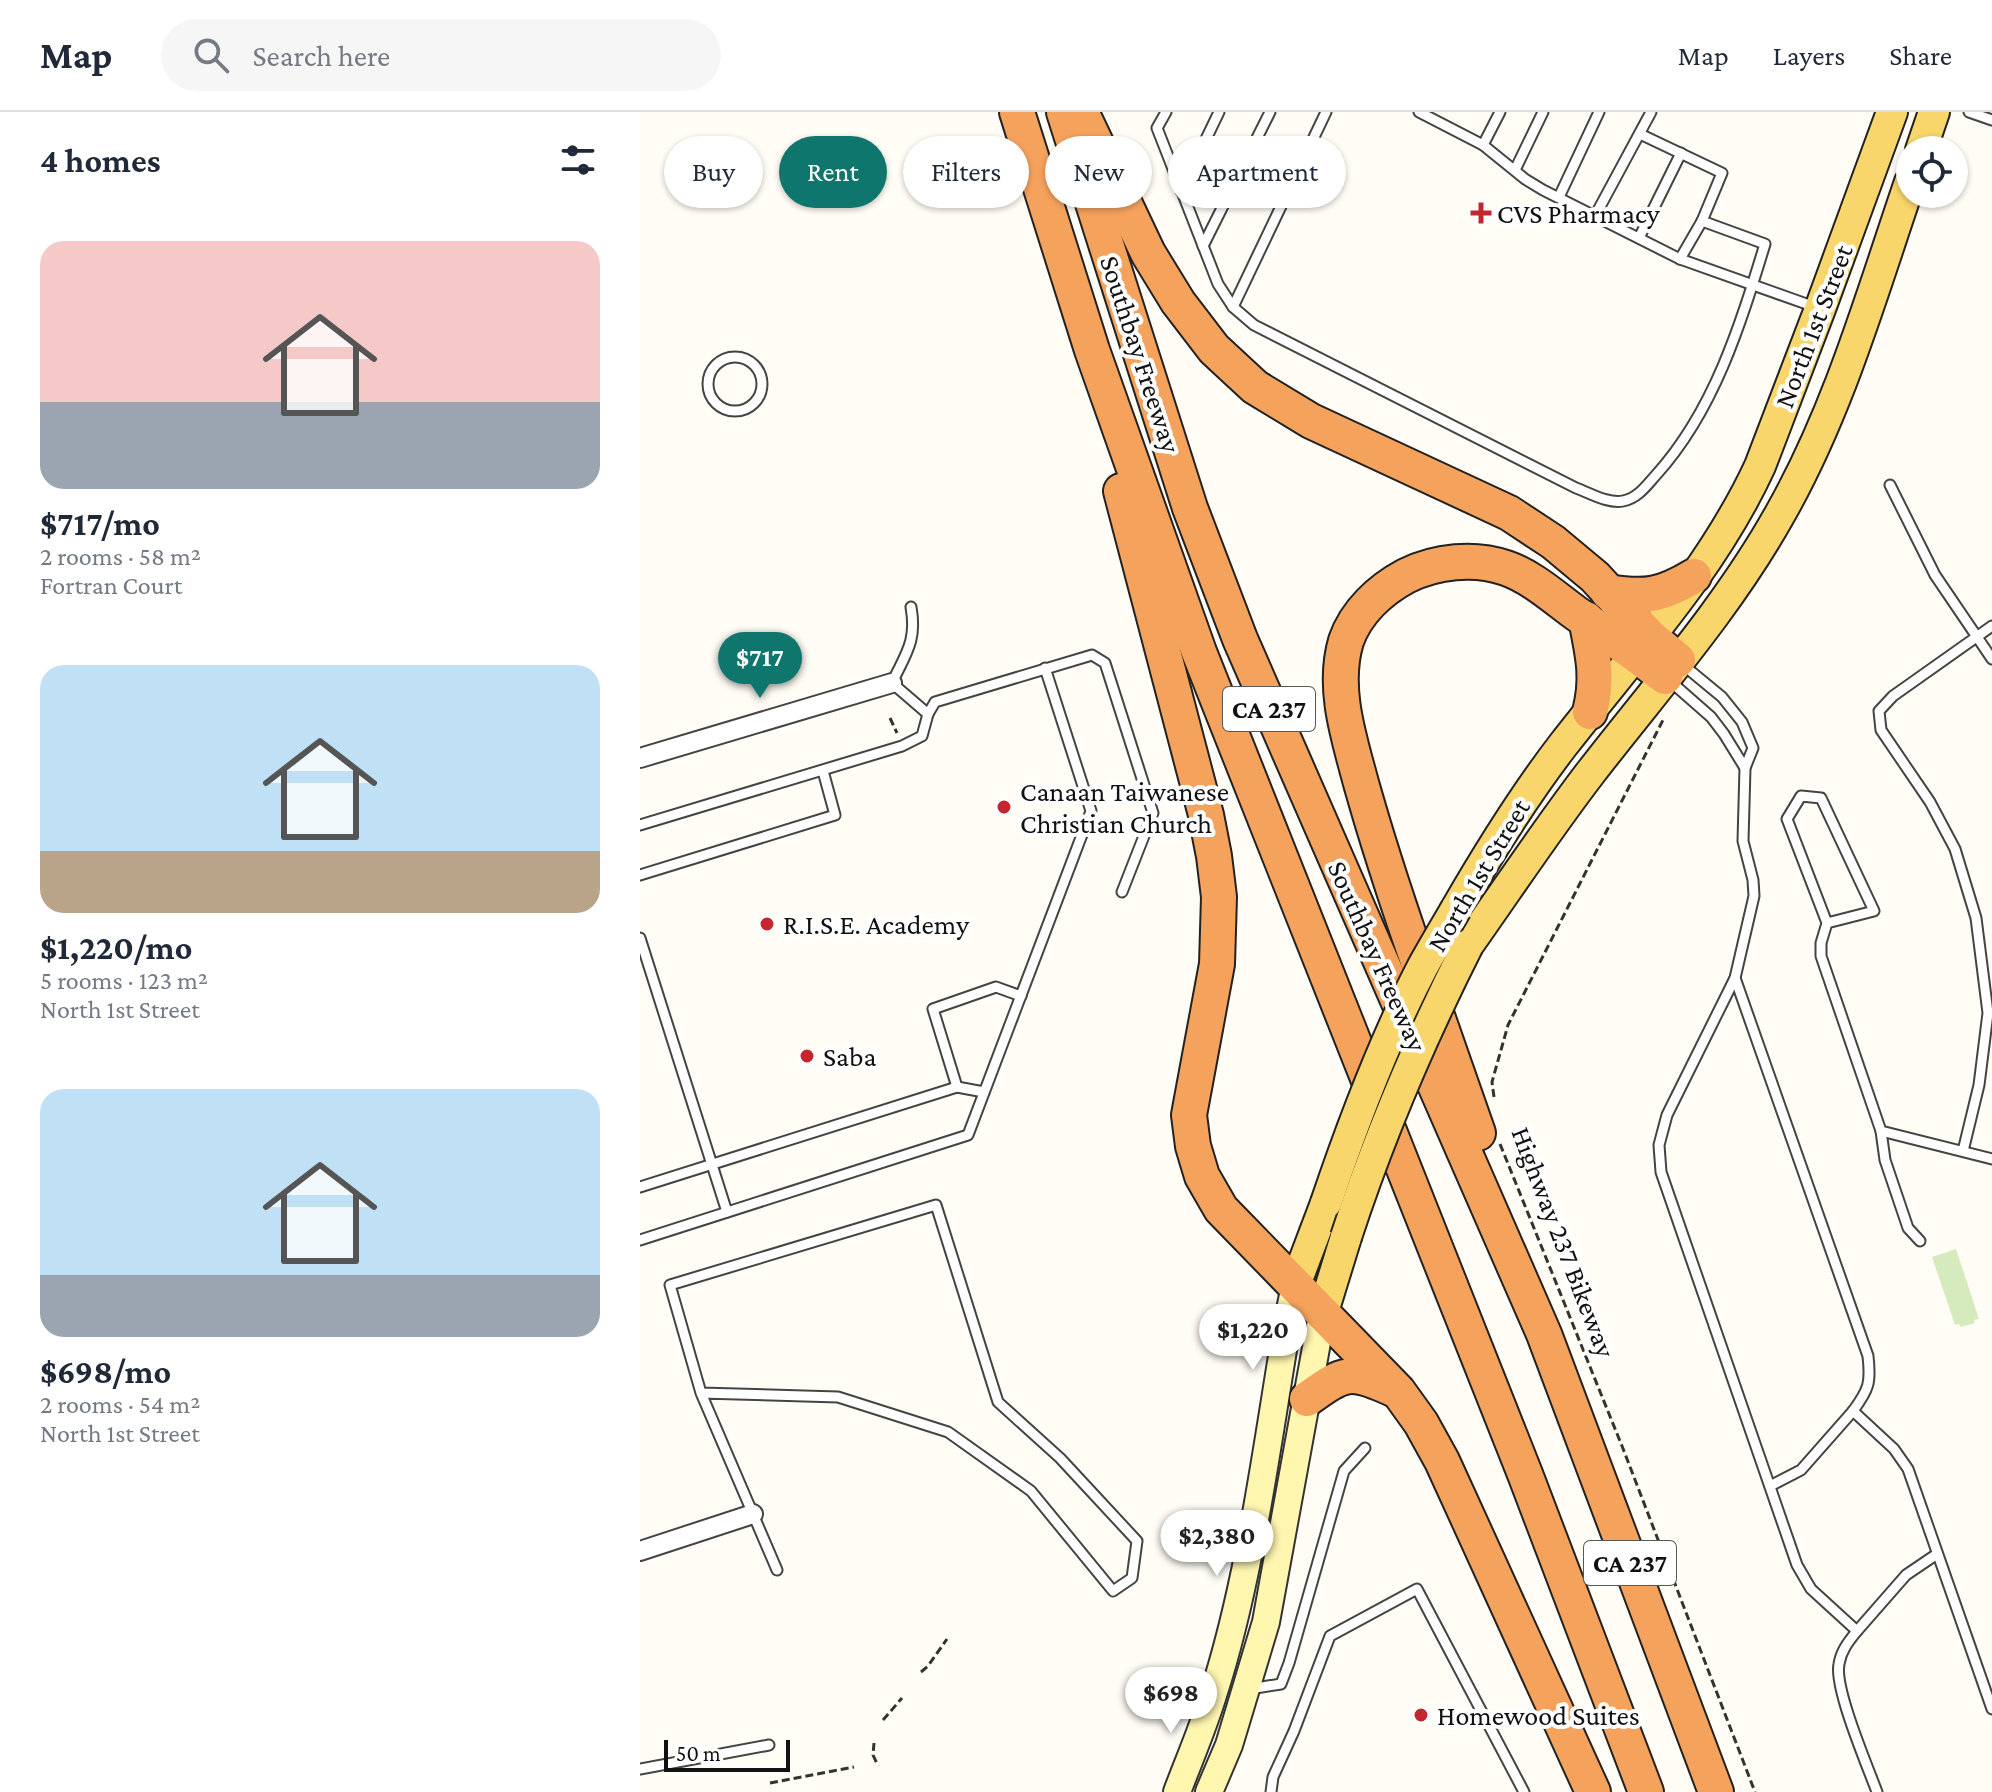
<!DOCTYPE html>
<meta charset="utf-8">
<style>
body{margin:0;font-family:"Crimson Pro",serif;background:#f6f6f7;color:#1f2937;height:100vh;display:flex;flex-direction:column;font-size:30px;white-space:nowrap}
*{box-sizing:border-box;margin:0}
p{font-size:26px;color:#747a83}
.icon{flex:none;width:44px;height:44px;fill:none;stroke:currentColor;stroke-width:2;stroke-linecap:round;stroke-linejoin:round}
.map{position:relative;flex:1;overflow:hidden}
.panel{display:flex;flex-direction:column;background:#fff;width:640px}
.panel>*{flex:none}
.banner{position:absolute;left:24px;top:24px;width:760px;height:72px;display:flex;gap:16px}
.tools{position:absolute;left:1256px;top:24px;display:grid;gap:16px}
.tools a{display:grid;place-items:center;width:72px;height:72px;border-radius:50%;background:#fff;box-shadow:0 2px 6px #0004;font-size:40px}
.scale{position:absolute;left:24px;bottom:20px;width:126px;box-sizing:border-box;padding-left:8px;border:4px solid #111;border-top:0;font-size:22px;line-height:28px;white-space:nowrap;color:#111;-webkit-text-stroke:6px #fff;paint-order:stroke}
.price{position:absolute;translate:-50% -68px;padding:0 18px;border-radius:28px;background:#fff;color:#222;font-size:26px;line-height:52px;filter:drop-shadow(0 2px 4px #0008)}
.price::after{content:'';position:absolute;left:50%;top:48px;width:24px;height:18px;margin-left:-12px;background:inherit;clip-path:polygon(0 0,100% 0,50% 100%)}
.price.selected{background:#0f766e;color:#fff}
ul{padding:0;list-style:none}
li{display:grid;align-content:center;gap:16px;height:424px;padding:0 40px}
li span{display:grid;place-items:center;height:248px;border-radius:24px;color:#555}
li>.icon{margin-inline-start:auto}
span .icon{width:144px;height:144px;fill:#fffc;stroke-width:1}
li b{font-size:34px}
h2{display:flex;justify-content:space-between;align-items:center;height:96px;padding:0 40px;font-size:34px}
.chip{padding:0 28px;border-radius:36px;background:#fff;box-shadow:0 2px 6px #0004;font-size:28px;line-height:72px}
.chip.selected{background:#0f766e;color:#fff}
header{display:flex;align-items:center;gap:48px;box-sizing:border-box;height:112px;padding:0 40px;background:#fff;border-bottom:2px solid #e0e1e3}
header strong{font-size:38px}
nav{display:flex;gap:44px;margin-inline-start:auto;font-size:28px}
.search{width:560px;height:72px;background:#f6f6f7;display:flex;align-items:center;gap:20px;box-sizing:border-box;padding:0 28px;border-radius:44px;color:#747a83;font-size:30px}
main{display:flex;flex:1;min-height:0}
.map>svg:first-child{display:block}
.green{fill:#d5ebbd}
.lines{fill:none;stroke-linecap:round;stroke-linejoin:round}
.service-casing{stroke:#444;stroke-width:13}
.minor-casing{stroke:#444;stroke-width:22}
.secondary-casing{stroke:#333;stroke-width:30}
.primary-casing{stroke:#222;stroke-width:34}
.motorway-casing{stroke:#222;stroke-width:38}
.path{stroke:#333;stroke-width:3;stroke-dasharray:8 4;stroke-linecap:butt}
.service{stroke:#fff;stroke-width:9}
.minor{stroke:#fff;stroke-width:18}
.secondary{stroke:#fff6b0;stroke-width:26}
.primary{stroke:#f9d66b;stroke-width:30}
.motorway{stroke:#f5a25d;stroke-width:34}
.primary-bridge-casing{stroke:#222;stroke-width:34;stroke-linecap:butt}
.primary-bridge{stroke:#f9d66b;stroke-width:30}
.poi-dot{fill:#c4262e;stroke:#fff;stroke-width:3}
.labels{text-anchor:middle;stroke-width:8;stroke-linejoin:round;paint-order:stroke}
.shield{fill:#fff;stroke:#585858;stroke-width:2}
.shield-label{font-size:26px;font-weight:bold;fill:#111}
.poi-label{font-size:28px;fill:#111;stroke:#fff;text-anchor:start}
.street-label{font-size:28px;fill:#111;stroke:#fff}
</style>
<header>
<strong>Map</strong>
<div class="search"><svg class="icon" aria-label="search" viewBox="0 0 24 24"><circle cx="10" cy="10" r="6"/><path d="M15 15l6 6"/></svg>Search here</div>
<nav><a>Map</a><a>Layers</a><a>Share</a></nav>
</header>
<main>
<section class="panel">
<h2>4 homes<svg class="icon" aria-label="filters" viewBox="0 0 24 24"><path d="M4 7h16M4 17h16"/><circle cx="9" cy="7" r="2"/><circle cx="15" cy="17" r="2"/></svg></h2>
<ul>
<li><span style="background:linear-gradient(#f6c9c9 65%,#9aa5b1 0)"><svg class="icon" aria-label="home" viewBox="0 0 24 24"><path d="M3 11l9-7 9 7M6 9v11h12V9"/></svg></span><div><b>$717/mo</b><p>2 rooms · 58 m²</p><p>Fortran Court</p></div></li>
<li><span style="background:linear-gradient(#bfe0f5 75%,#b9a48a 0)"><svg class="icon" aria-label="home" viewBox="0 0 24 24"><path d="M3 11l9-7 9 7M6 9v11h12V9"/></svg></span><div><b>$1,220/mo</b><p>5 rooms · 123 m²</p><p>North 1st Street</p></div></li>
<li><span style="background:linear-gradient(#bfe0f5 75%,#9aa5b1 0)"><svg class="icon" aria-label="home" viewBox="0 0 24 24"><path d="M3 11l9-7 9 7M6 9v11h12V9"/></svg></span><div><b>$698/mo</b><p>2 rooms · 54 m²</p><p>North 1st Street</p></div></li>
</ul>
</section>
<div class="map">
<svg width="1352" height="1680" viewBox="0 0 1352 1680">
<rect width="100%" height="100%" fill="#fffdf5"/>
<polygon class="green" points="1316,1137 1339,1207 1334,1208 1335,1211 1320,1215 1319,1212 1315,1213 1292,1145"/>
<g class="lines">
<g class="service-casing">
<g id="service">
<path d="M526,0L517,16L578,172L593,195L614,213L936,376C950,381 968,392 983,389C998,386 1006,374 1016,363C1074,299 1100,214 1125,132L1062,109"/>
<polyline points="779,0 843,33 885,67 903,78 1040,147 1175,195"/>
<polyline points="1329,0 1352,8"/>
<polyline points="1000,22 1082,61 1062,109 1040,147"/>
<polyline points="843,33 860,0"/>
<polyline points="875,58 903,0"/>
<polyline points="541,79 579,0"/>
<polyline points="919,85 959,0"/>
<polyline points="955,104 1011,0"/>
<polyline points="999,126 1041,41"/>
<polyline points="563,134 630,0"/>
<polyline points="593,195 686,0"/>
<circle cx="95" cy="272" r="27"/>
<polyline points="1250,373 1295,463 1352,547"/>
<path d="M271,495C277,529 266,541 252,571L288,602"/>
<path d="M1042,552L1082,585L1102,610L1113,636L1105,656L1103,729L1113,768L1114,784L1095,866L1027,1003L1019,1033L1021,1060L1157,1453L1171,1477L1217,1519C1208,1530 1201,1539 1199,1552C1194,1576 1227,1653 1237,1680"/>
<polyline points="1030,569 1071,605 1084,622 1105,656"/>
<polyline points="0,713 262,634 282,624 288,602 295,590 452,543 465,551 513,701 482,780"/>
<polyline points="0,763 195,703 183,659"/>
<polyline points="1187,811 1234,799 1181,686 1161,684 1147,707 1187,811 1181,831 1181,844 1241,1019 1352,1047"/>
<polyline points="0,826 87,1100"/>
<path d="M1095,866L1228,1244C1231,1271 1229,1277 1213,1299L1254,1337L1268,1357L1352,1597"/>
<polyline points="317,975 293,897 356,875 381,884"/>
<polyline points="1241,1019 1245,1048 1268,1116 1280,1129"/>
<polyline points="1323,1039 1339,973 1348,901 1336,806 1315,737 1290,690 1241,618 1239,599 1253,584 1352,514"/>
<polyline points="0,1075 317,975 344,980"/>
<polyline points="0,1128 328,1023 451,699 405,556"/>
<polyline points="61,1281 198,1285 308,1320 391,1379 473,1479 492,1466 497,1429 420,1346 358,1290 296,1093 30,1173 61,1281 137,1458"/>
<polyline points="1130,1374 1161,1358 1213,1299"/>
<polyline points="1217,1519 1266,1463 1297,1442"/>
<polyline points="609,1577 641,1572 649,1551 704,1359 725,1336"/>
<polyline points="0,1657 129,1633"/>
<polyline points="631,1680 633,1665 654,1619 690,1524 777,1477 884,1680"/>
</g>
</g>
<g class="minor-casing">
<g id="minor">
<polyline points="0,646 252,571"/>
<polyline points="0,1439 113,1402"/>
</g>
</g>
<g class="secondary-casing">
<g id="secondary">
<path d="M537,1680C549,1648 563,1616 573,1583C611,1465 627,1331 648,1208L655,1173"/>
<polyline points="569,1680 589,1633 626,1510 682,1203"/>
</g>
</g>
<g class="primary-casing">
<g id="primary">
<polyline points="1281,38 1294,0"/>
<path d="M816,797C849,740 883,685 923,633C993,543 1072,458 1120,354L1180,197L1252,0"/>
<path d="M828,833C869,775 908,716 951,660C1016,576 1088,495 1140,402C1199,298 1232,181 1270,70"/>
<polyline points="655,1173 686,1091"/>
<polyline points="682,1203 706,1125"/>
</g>
</g>
<g class="motorway-casing">
<g id="motorway">
<polyline points="377,0 452,238 559,540 885,1362 1006,1680"/>
<polyline points="424,0 550,396 600,527 904,1222 1076,1680"/>
<polyline points="444,6 508,141 538,190 574,237 615,275 671,309 869,401 913,430 955,465 1010,525 1038,548"/>
<polyline points="481,379 566,703 574,744 579,785 577,852 549,1003 553,1034 562,1064 581,1097 758,1279 781,1311 802,1349 953,1680"/>
<path d="M968,480C1005,486 1021,484 1054,464"/>
<path d="M946,507C953,542 959,566 950,600"/>
<path d="M838,1021C817,960 795,899 774,838C755,783 737,728 721,671C709,626 692,576 706,529C716,500 740,478 766,464C796,449 834,445 866,456C892,465 915,486 937,502C967,522 997,543 1025,565"/>
<path d="M667,1287C705,1260 709,1257 753,1277"/>
</g>
</g>
<g class="path">
<polyline points="250,606 257,621"/>
<polyline points="854,985 852,970 868,913 1023,608"/>
<polyline points="860,1032 982,1334 1115,1680"/>
<polyline points="281,1560 288,1554 307,1527"/>
<polyline points="243,1608 262,1586"/>
<polyline points="234,1631 233,1643 238,1654"/>
<polyline points="130,1671 214,1655"/>
</g>
<use href="#service" class="service"/>
<use href="#minor" class="minor"/>
<use href="#secondary" class="secondary"/>
<use href="#primary" class="primary"/>
<use href="#motorway" class="motorway"/>
<g class="primary-bridge-casing">
<g id="primary-bridge">
<path d="M686,1091C713,1011 743,931 782,856C793,836 805,816 816,797"/>
<path d="M706,1125C739,1024 780,928 828,833"/>
</g>
</g>
<use href="#primary-bridge" class="primary-bridge"/>
</g>
<g class="poi-dot">
<path d="M837 89h8v8h8v8h-8v8h-8v-8h-8v-8h8z"/>
<circle cx="364" cy="695" r="8"/>
<circle cx="127" cy="812" r="8"/>
<circle cx="167" cy="944" r="8"/>
<circle cx="781" cy="1603" r="8"/>
</g>
<g class="labels">
<g class="shield">
<rect x="583" y="575" width="92" height="44" rx="6"/>
<rect x="944" y="1429" width="92" height="44" rx="6"/>
</g>
<g class="shield-label">
<text x="629" y="606">CA 237</text>
<text x="990" y="1460">CA 237</text>
</g>
<g class="poi-label">
<text x="857" y="111">CVS Pharmacy</text>
<text x="380" y="689">Canaan Taiwanese<tspan x="380" dy="32">Christian Church</tspan></text>
<text x="143" y="822">R.I.S.E. Academy</text>
<text x="183" y="954">Saba</text>
<text x="797" y="1613">Homewood Suites</text>
</g>
<g class="street-label">
<text transform="translate(1173 214) rotate(-69)" y="10">North 1st Street</text>
<text transform="translate(501 242) rotate(72)" y="10">Southbay Freeway</text>
<text transform="translate(838 763) rotate(-59)" y="10">North 1st Street</text>
<text transform="translate(738 844) rotate(66)" y="10">Southbay Freeway</text>
<text transform="translate(924 1130) rotate(69)" y="10">Highway 237 Bikeway</text>
</g>
</g>
</svg>
<div class="tools">
<a><svg class="icon" aria-label="locate" viewBox="0 0 24 24"><circle cx="12" cy="12" r="6"/><path d="M12 2v4M12 18v4M2 12h4M18 12h4"/></svg></a>
</div>
<div class="scale">50 m</div>
<b class="price selected" style="left:120px;top:588px">$717</b>
<b class="price" style="left:613px;top:1260px">$1,220</b>
<b class="price" style="left:577px;top:1466px">$2,380</b>
<b class="price" style="left:531px;top:1623px">$698</b>
<div class="banner">
<a class="chip">Buy</a>
<a class="chip selected">Rent</a>
<a class="chip">Filters</a>
<a class="chip">New</a>
<a class="chip">Apartment</a>
</div>
</div>
</main>
